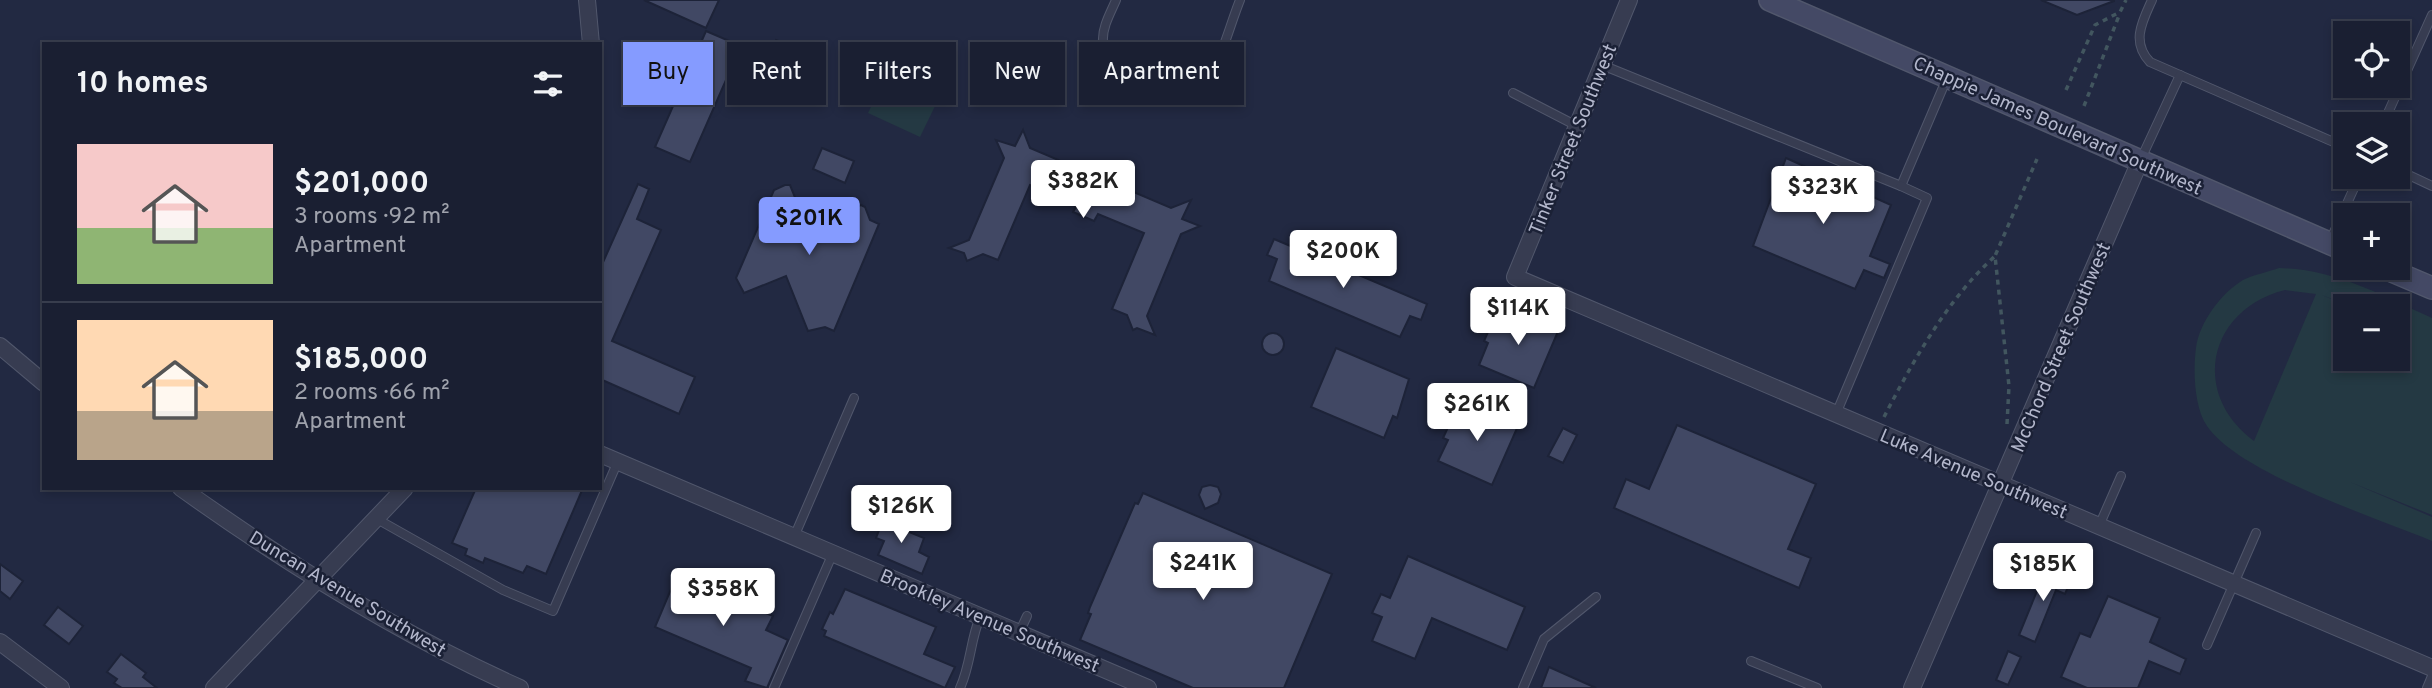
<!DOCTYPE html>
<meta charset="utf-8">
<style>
body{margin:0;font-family:Overpass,sans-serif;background:#23273a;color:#f1f3f6;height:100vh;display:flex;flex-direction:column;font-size:26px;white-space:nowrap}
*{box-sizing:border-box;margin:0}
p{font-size:23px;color:#9fa2ac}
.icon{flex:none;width:38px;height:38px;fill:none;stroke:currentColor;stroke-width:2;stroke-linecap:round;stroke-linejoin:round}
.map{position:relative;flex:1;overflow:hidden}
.panel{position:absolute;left:42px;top:42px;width:560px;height:448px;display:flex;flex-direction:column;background:#1a1f32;border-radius:0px;box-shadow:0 4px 10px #0003,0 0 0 2px #383d4d}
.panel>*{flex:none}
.hud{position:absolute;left:623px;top:42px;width:665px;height:63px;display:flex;gap:14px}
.controls{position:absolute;left:2333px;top:21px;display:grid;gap:14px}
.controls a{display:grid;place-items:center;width:77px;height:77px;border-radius:0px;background:#1a1f32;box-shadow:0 4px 10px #0003,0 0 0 2px #383d4d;font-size:35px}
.price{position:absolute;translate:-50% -60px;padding:0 16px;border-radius:7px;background:#fff;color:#222;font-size:23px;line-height:46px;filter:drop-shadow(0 2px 4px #0008)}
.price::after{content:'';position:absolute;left:50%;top:42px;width:21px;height:16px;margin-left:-10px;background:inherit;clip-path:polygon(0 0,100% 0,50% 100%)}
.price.on{background:#859bff;color:#111}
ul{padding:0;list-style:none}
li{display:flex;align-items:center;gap:21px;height:175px;padding:0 35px}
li+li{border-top:2px solid #383d4d}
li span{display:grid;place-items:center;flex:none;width:196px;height:140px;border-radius:0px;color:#555}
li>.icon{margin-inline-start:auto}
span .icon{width:84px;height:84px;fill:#fffc;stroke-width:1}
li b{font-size:30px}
h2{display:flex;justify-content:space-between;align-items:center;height:84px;padding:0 35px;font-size:30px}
.chip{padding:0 24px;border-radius:0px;background:#1a1f32;box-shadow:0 4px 10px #0003,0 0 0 2px #383d4d;font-size:24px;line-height:63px}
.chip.on{background:#859bff;color:#111}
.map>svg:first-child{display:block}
.green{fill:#243943;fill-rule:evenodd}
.building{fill:#414864;stroke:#1d2338;stroke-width:2}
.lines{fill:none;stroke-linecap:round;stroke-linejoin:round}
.lane-casing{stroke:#51576c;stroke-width:10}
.street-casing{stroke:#51576c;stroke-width:18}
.secondary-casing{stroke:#51576c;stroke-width:24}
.path{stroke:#42565f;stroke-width:3.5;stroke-dasharray:5 5;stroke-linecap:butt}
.lane{stroke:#373c51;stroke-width:8}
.street{stroke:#373c51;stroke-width:16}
.secondary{stroke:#444965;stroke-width:21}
.labels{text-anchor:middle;stroke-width:5;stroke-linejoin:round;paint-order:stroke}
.street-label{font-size:19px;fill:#b3b7cc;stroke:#1b2136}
</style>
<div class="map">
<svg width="2432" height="688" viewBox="0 0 2432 688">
<rect width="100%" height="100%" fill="#222942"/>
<g class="green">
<polygon points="884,80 936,104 920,137 868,113"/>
<path d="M2279,268C2335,269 2381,295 2432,318V515L2350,482L2432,517V541C2375,517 2240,474 2207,426C2194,407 2193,370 2196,348C2199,323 2221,293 2243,280C2253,275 2268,272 2279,268ZM2285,290L2316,294L2254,441C2189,393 2209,309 2285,290ZM2322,295L2350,306H2398V359H2345L2347,306Z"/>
</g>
<g class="building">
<polygon points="644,0 719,0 706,28"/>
<polygon points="2041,0 2114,0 2114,1 2077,15"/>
<polygon points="706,31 741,46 690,162 655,147"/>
<polygon points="776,40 808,55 796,77 765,62"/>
<polygon points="1023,130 1030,148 1171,208 1191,200 1182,219 1200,226 1181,234 1147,316 1155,335 1137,328 1133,330 1127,315 1112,309 1144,233 1098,214 1094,221 1073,212 1077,205 1030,185 998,260 983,254 967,261 964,253 949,248 969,240 1004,158 996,140 1015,146"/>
<polygon points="822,148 854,161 845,183 813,169"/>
<polygon points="1786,158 1891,205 1870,256 1890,264 1884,278 1864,270 1855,289 1753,246"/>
<polygon points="638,184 649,189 637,219 661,230 612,341 695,377 679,414 600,379 600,269"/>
<polygon points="785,185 790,185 807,227 861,205 865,207 870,220 879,224 834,331 825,327 808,331 786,276 744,293 736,278 774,190"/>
<polygon points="1274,239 1427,304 1421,320 1410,316 1400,337 1269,281 1277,259 1267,255"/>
<polygon points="1504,306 1559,329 1534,388 1479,365 1488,343 1484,341 1491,325 1495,327"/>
<circle cx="1273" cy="344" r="11"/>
<polygon points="1336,348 1409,379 1397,418 1393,416 1384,438 1311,407"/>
<polygon points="1463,402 1518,426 1492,485 1438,461 1448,440 1443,438 1450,423 1454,424"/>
<polygon points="1677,425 1816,484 1788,549 1811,558 1799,588 1614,508 1626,479 1649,489"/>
<polygon points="1563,428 1577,435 1563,463 1548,456"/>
<polygon points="1210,485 1218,487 1221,494 1218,503 1205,509 1199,495 1202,487"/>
<polygon points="476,488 583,488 546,574 527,566 523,573 485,558 483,563 465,555 467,549 452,543"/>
<polygon points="1143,493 1332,574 1284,688 1193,688 1080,640 1091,614 1088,613 1090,607 1135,503 1138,504"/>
<polygon points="885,515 906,523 904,530 924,538 919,552 929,557 922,574 878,555 884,541 876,538"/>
<polygon points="1408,556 1525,607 1507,650 1432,618 1415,659 1372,641 1382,617 1372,613 1381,594 1390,598"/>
<polygon points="0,564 23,581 10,599 0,591"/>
<polygon points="2046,569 2071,580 2065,594 2056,590 2035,642 2019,635"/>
<polygon points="677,575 773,616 766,630 788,640 767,688 745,681 751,668 655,627"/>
<polygon points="845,589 936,627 924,654 955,667 945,688 824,636 826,631 822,629 830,612 833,614"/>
<polygon points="2108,596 2160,618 2150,642 2186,659 2180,674 2149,661 2138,688 2087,688 2061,677 2080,633 2090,637"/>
<polygon points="58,607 83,626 69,644 44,625"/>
<polygon points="2008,651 2021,657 2008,685 1996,680"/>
<polygon points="121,654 146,673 143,677 157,688 122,688 114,683 117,679 107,672"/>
<polygon points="1549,667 1596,688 1541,688"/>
</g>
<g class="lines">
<g class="lane-casing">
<g id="lane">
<path d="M1116,0C1111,12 1102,27 1103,41C1107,75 1186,112 1208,81C1220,63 1231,22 1240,0"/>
<path d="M2152,0C2142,22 2131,42 2150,62L2345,147"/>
<polyline points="1602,65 1901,186 1947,78"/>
<polyline points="1513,93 1577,126"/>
<polyline points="2383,124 2432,15"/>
<polyline points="2140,161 2180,75"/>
<polyline points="2398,170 2432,186"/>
<polyline points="2330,241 2359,177"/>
<polyline points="1836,414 1927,198 1901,186"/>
<polyline points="377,519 503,590 553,611 618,461"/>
<polyline points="2099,526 2121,476"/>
<polyline points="794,537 854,398"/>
<polyline points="1019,633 1027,616"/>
<polyline points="2207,645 2256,533"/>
<polyline points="1751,661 1817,688"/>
<polyline points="774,688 833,553"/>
<path d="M960,688C971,664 970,641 980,617"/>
<polyline points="1523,688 1544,639 1596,597"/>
<polyline points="2427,688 2432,676"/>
</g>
</g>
<g class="street-casing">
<g id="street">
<polyline points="587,0 591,44"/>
<polyline points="1629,0 1515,277 2432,668"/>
<polyline points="0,346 44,383"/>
<polyline points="600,454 1148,688"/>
<path d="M181,488C286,563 403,636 520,688"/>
<polyline points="0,642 61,688"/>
<polyline points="214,688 405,488"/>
<polyline points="1912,688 2140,161"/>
</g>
</g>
<g class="secondary-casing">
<g id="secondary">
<polyline points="1770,0 2345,250"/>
<polyline points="2385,268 2432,288"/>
</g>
</g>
<g class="path">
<polyline points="2066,90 2095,25 2120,12 2126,0"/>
<polyline points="2084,106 2120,13"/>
<path d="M1884,417C1913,361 1947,300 1994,257"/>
<polyline points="2007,424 2009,386 1995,256 2037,159"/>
</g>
<use href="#lane" class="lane"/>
<use href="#street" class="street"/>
<use href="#secondary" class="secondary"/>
</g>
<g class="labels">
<g class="street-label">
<text transform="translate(2058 125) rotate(24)" y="7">Chappie James Boulevard Southwest</text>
<text transform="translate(1572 139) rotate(-68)" y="7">Tinker Street Southwest</text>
<text transform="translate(2060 347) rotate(-67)" y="7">McChord Street Southwest</text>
<text transform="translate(1974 473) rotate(23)" y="7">Luke Avenue Southwest</text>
<text transform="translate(348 593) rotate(31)" y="7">Duncan Avenue Southwest</text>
<text transform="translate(990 620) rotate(23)" y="7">Brookley Avenue Southwest</text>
</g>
</g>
</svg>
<div class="controls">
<a><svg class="icon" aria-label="locate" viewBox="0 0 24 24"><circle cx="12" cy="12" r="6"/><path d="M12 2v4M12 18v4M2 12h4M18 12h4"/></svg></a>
<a><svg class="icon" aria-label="layers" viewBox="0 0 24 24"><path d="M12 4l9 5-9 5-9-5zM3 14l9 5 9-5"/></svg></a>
<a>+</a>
<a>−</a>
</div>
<b class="price" style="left:1083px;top:220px">$382K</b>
<b class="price" style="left:1823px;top:226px">$323K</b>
<b class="price on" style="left:809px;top:257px">$201K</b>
<b class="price" style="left:1343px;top:290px">$200K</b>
<b class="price" style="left:1518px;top:347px">$114K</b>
<b class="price" style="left:1477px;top:443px">$261K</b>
<b class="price" style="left:901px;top:545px">$126K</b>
<b class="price" style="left:1203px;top:602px">$241K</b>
<b class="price" style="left:2043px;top:603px">$185K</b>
<b class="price" style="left:723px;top:628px">$358K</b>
<div class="hud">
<a class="chip on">Buy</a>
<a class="chip">Rent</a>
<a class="chip">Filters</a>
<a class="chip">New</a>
<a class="chip">Apartment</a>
</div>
<section class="panel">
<h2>10 homes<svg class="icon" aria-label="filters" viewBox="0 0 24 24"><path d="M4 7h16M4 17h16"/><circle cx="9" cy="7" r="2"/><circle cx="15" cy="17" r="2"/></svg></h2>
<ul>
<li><span style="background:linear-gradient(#f6c9c9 60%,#8fb573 0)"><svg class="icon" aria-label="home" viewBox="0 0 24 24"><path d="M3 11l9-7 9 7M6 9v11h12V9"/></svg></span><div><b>$201,000</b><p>3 rooms · 92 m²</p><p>Apartment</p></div></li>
<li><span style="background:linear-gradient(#ffd9b3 65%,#b9a48a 0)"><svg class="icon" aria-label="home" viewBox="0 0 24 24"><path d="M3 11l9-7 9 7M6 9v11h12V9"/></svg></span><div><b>$185,000</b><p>2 rooms · 66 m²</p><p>Apartment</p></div></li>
</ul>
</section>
</div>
